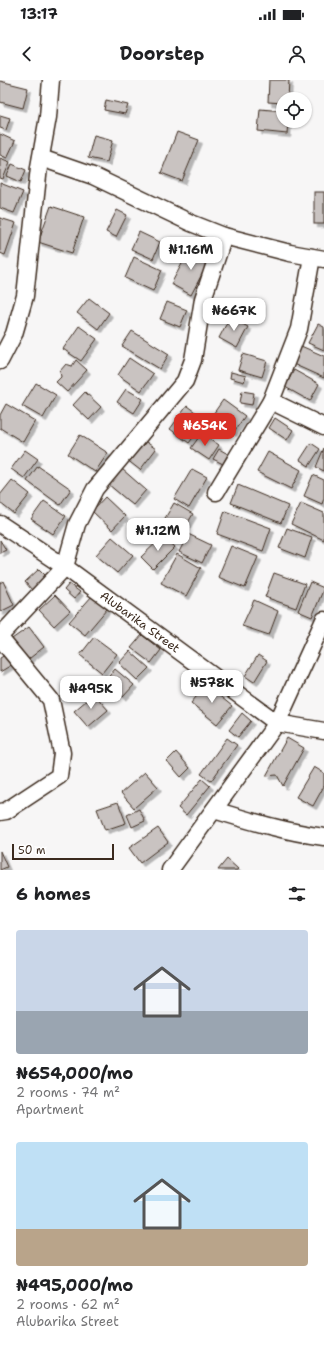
<!DOCTYPE html>
<meta charset="utf-8">
<style>
body{margin:0;font-family:"Shantell Sans",sans-serif;background:#f2f2f2;color:#202124;height:100vh;display:flex;flex-direction:column;font-size:15px;white-space:nowrap}
*{box-sizing:border-box;margin:0}
p{font-size:13px;color:#757577}
.icon{flex:none;width:22px;height:22px;fill:none;stroke:currentColor;stroke-width:2;stroke-linecap:round;stroke-linejoin:round}
.map{position:relative;height:790px;overflow:hidden}
.drawer{display:flex;flex-direction:column;background:#fff;flex:1}
.drawer>*{flex:none}
.controls{position:absolute;left:276px;top:12px;display:grid;gap:8px}
.controls a{display:grid;place-items:center;width:36px;height:36px;border-radius:50%;background:#fff;box-shadow:0 1px 3px #0004;font-size:20px}
.scale{position:absolute;left:12px;bottom:10px;width:102px;box-sizing:border-box;padding-left:4px;border:2px solid #3b2a1e;border-top:0;font-size:11px;line-height:14px;white-space:nowrap;color:#3b2a1e;-webkit-text-stroke:3px #fff;paint-order:stroke}
.price{position:absolute;translate:-50% -34px;padding:0 9px;border-radius:8px;background:#fff;color:#222;font-size:13px;line-height:26px;filter:drop-shadow(0 1px 2px #0008)}
.price::after{content:'';position:absolute;left:50%;top:24px;width:12px;height:9px;margin-left:-6px;background:inherit;clip-path:polygon(0 0,100% 0,50% 100%)}
.price.current{background:#d93025;color:#fff}
ul{padding:0;list-style:none}
li{display:grid;align-content:center;gap:8px;height:212px;padding:0 16px}
li span{display:grid;place-items:center;height:124px;border-radius:4px;color:#555}
li>.icon{margin-inline-start:auto}
span .icon{width:72px;height:72px;fill:#fffc;stroke-width:1}
li b{font-size:17px}
h2{display:flex;justify-content:space-between;align-items:center;height:48px;padding:0 16px;font-size:17px}
.status{display:flex;justify-content:space-between;align-items:center;height:28px;padding:0 20px;background:#fff;direction:ltr}
.status svg{height:11px;fill:currentColor}
header{display:flex;justify-content:space-between;align-items:center;height:52px;padding:0 16px;background:#fff;font-size:18px;font-weight:700}
.map>svg:first-child{display:block}
.building{fill:#c9c3c1;stroke:#3b2a1e;filter:url(#shadow)}
.lines{fill:none;stroke-linecap:round;stroke-linejoin:round}
.minor-casing{stroke:#3b2a1e;stroke-width:19}
.minor{stroke:#fff;stroke-width:16}
.labels{text-anchor:middle;stroke-width:3.5;stroke-linejoin:round;paint-order:stroke}
.street-label{font-size:12px;fill:#3b2a1e;stroke:#fff}
</style>
<div class="status"><b>13:17</b><svg viewBox="0 0 49 12"><path d="M0 12V9h3v3zM5 12V6h3v6zM10 12V3h3v9zM15 12V0h3v12zM26 1h20v11H26zM47 4h2v5h-2z"/></svg></div>
<header><svg class="icon" aria-label="back" viewBox="0 0 24 24"><path d="M15 5l-7 7 7 7"/></svg>Doorstep<svg class="icon" aria-label="person" viewBox="0 0 24 24"><circle cx="12" cy="8" r="4"/><path d="M4 21q1-7 8-7t8 7"/></svg></header>
<div class="map">
<svg width="324" height="790" viewBox="0 0 324 790">
<defs>
<filter id="shadow"><feDropShadow dx="3.5" dy="3.5" stdDeviation="0" flood-color="#0004"/></filter>
</defs>
<rect width="100%" height="100%" fill="#f7f6f6"/>
<filter id="ink" filterUnits="userSpaceOnUse"><feTurbulence type="fractalNoise" baseFrequency=".025" numOctaves="2"/><feDisplacementMap in="SourceGraphic" scale="8" xChannelSelector="R" yChannelSelector="G"/><feConvolveMatrix kernelMatrix="1 2 1 2 8 2 1 2 1" color-interpolation-filters="sRGB"/></filter>
<g filter="url(#ink)">
<g class="building">
<polygon points="269,0 289,0 288,19 283,19 283,23 268,22"/>
<polygon points="0,1 28,8 23,28 0,22"/>
<polygon points="106,20 128,25 125,34 104,30"/>
<polygon points="260,29 283,31 283,41 288,41 287,54 258,51"/>
<polygon points="0,35 10,38 6,50 0,48"/>
<polygon points="177,52 199,60 182,101 161,93"/>
<polygon points="0,54 15,61 7,78 0,75"/>
<polygon points="94,55 113,60 107,82 88,78"/>
<polygon points="0,78 10,82 3,99 0,98"/>
<polygon points="12,84 26,90 21,102 7,96"/>
<polygon points="0,103 23,112 14,133 0,128"/>
<rect x="314" y="112" width="10" height="32"/>
<polygon points="51,126 84,137 72,173 38,162"/>
<polygon points="117,130 127,135 116,157 106,152"/>
<polygon points="0,138 16,143 5,175 0,173"/>
<polygon points="139,152 160,162 153,179 131,169"/>
<polygon points="191,167 211,177 191,215 171,204"/>
<polygon points="134,177 162,190 153,211 125,198"/>
<polygon points="89,218 109,233 98,249 77,233"/>
<polygon points="167,222 187,230 180,247 160,239"/>
<polygon points="230,237 248,247 237,268 219,258"/>
<polygon points="318,244 324,247 324,270 308,263"/>
<polygon points="79,246 97,259 81,281 63,269"/>
<polygon points="132,251 169,274 160,289 122,266"/>
<polygon points="301,266 324,276 324,298 293,284"/>
<polygon points="243,274 267,281 262,297 238,290"/>
<polygon points="129,278 153,294 141,311 118,295"/>
<polygon points="76,280 87,290 67,312 56,302 61,297 60,291 66,284 72,286"/>
<polygon points="294,290 319,304 310,321 285,307"/>
<polygon points="231,292 246,296 244,302 230,298"/>
<polygon points="36,303 56,315 43,338 22,326"/>
<polygon points="126,309 143,319 134,333 117,322"/>
<polygon points="242,311 254,313 252,325 240,323"/>
<polygon points="85,312 101,327 89,340 73,325"/>
<polygon points="223,320 245,336 233,353 211,337"/>
<polygon points="6,324 35,341 23,362 0,348 0,335"/>
<polygon points="187,326 206,340 189,363 170,349"/>
<polygon points="275,338 293,350 287,360 269,348"/>
<polygon points="202,353 219,365 209,380 191,368"/>
<polygon points="80,355 108,373 95,392 68,374"/>
<polygon points="142,359 156,369 140,390 126,379"/>
<polygon points="311,363 320,369 309,386 300,380"/>
<polygon points="324,368 324,391 316,387"/>
<polygon points="219,369 228,374 223,384 213,379"/>
<polygon points="25,370 38,379 24,398 11,389"/>
<polygon points="268,372 301,390 291,409 257,392"/>
<polygon points="38,386 71,409 60,425 27,401"/>
<polygon points="122,389 146,410 133,425 108,404"/>
<polygon points="192,389 207,397 189,428 174,419"/>
<polygon points="313,395 324,400 324,418 322,424 304,416"/>
<polygon points="12,400 30,414 14,434 0,423 0,415"/>
<polygon points="238,405 288,426 281,443 231,423"/>
<polygon points="105,417 125,436 112,450 92,431"/>
<polygon points="44,421 66,436 53,454 31,439"/>
<polygon points="174,423 193,434 180,456 161,445"/>
<polygon points="301,423 324,433 324,460 291,444"/>
<polygon points="225,431 271,448 263,471 217,454"/>
<polygon points="287,448 312,457 305,478 279,468"/>
<polygon points="188,454 211,465 202,483 179,472"/>
<polygon points="163,456 175,467 153,489 141,477"/>
<polygon points="112,457 133,475 117,493 96,475"/>
<polygon points="0,460 6,470 0,473"/>
<polygon points="231,466 258,477 245,508 218,497"/>
<polygon points="177,474 201,488 186,516 161,503"/>
<polygon points="39,489 47,497 32,510 25,502"/>
<polygon points="274,493 305,504 296,528 265,517"/>
<polygon points="3,501 14,525 0,532 0,503"/>
<polygon points="310,502 324,508 312,537 298,531"/>
<polygon points="69,504 80,512 74,519 64,510"/>
<polygon points="55,515 70,531 54,546 39,530"/>
<polygon points="92,516 107,529 85,555 69,542"/>
<polygon points="254,520 278,531 269,555 242,546"/>
<polygon points="29,547 44,567 25,582 9,561"/>
<polygon points="142,555 161,570 151,583 131,568"/>
<polygon points="94,557 117,574 102,593 80,575"/>
<polygon points="130,571 149,588 137,600 119,583"/>
<polygon points="7,574 13,584 0,592 0,578"/>
<polygon points="258,575 267,581 254,602 245,596"/>
<polygon points="115,589 134,605 123,617 105,601"/>
<polygon points="206,605 232,626 217,644 191,623"/>
<polygon points="94,614 108,630 88,647 74,631"/>
<polygon points="242,633 251,641 238,657 229,650"/>
<polygon points="227,658 237,665 211,701 201,694"/>
<polygon points="287,658 304,668 283,706 277,695 266,696"/>
<polygon points="176,672 190,688 181,697 167,681"/>
<polygon points="314,687 324,693 324,706 313,726 296,717"/>
<polygon points="145,692 158,707 134,728 121,713"/>
<polygon points="202,699 210,706 186,735 178,728"/>
<polygon points="118,722 126,743 105,750 97,729"/>
<polygon points="139,729 145,741 132,747 127,735"/>
<polygon points="158,748 168,762 140,783 129,768"/>
<polygon points="0,771 7,787 0,790"/>
<polygon points="227,779 238,789 237,790 218,790"/>
</g>
<g class="lines">
<g class="minor-casing">
<g id="minor">
<polyline points="41,78 93,96 191,143 224,156 290,173 324,179"/>
<polyline points="0,281 14,254 25,216 39,87 48,37 51,0"/>
<polyline points="271,321 324,347"/>
<polyline points="216,412 271,321 299,249 312,177"/>
<polyline points="0,444 65,487 277,643 324,651"/>
<polyline points="0,556 65,487 77,444 95,409 185,301 193,280 203,219 224,156"/>
<polyline points="0,558 51,620 62,673 59,696 6,731 0,732"/>
<path d="M214,730C250,741 286,752 324,757"/>
<polyline points="170,790 277,643 324,540"/>
</g>
</g>
<use href="#minor" class="minor"/>
</g>
</g>
<g class="labels">
<g class="street-label">
<text transform="translate(140 542) rotate(36)" y="4">Alubarika Street</text>
</g>
</g>
</svg>
<div class="controls">
<a><svg class="icon" aria-label="locate" viewBox="0 0 24 24"><circle cx="12" cy="12" r="6"/><path d="M12 2v4M12 18v4M2 12h4M18 12h4"/></svg></a>
</div>
<div class="scale">50 m</div>
<b class="price" style="left:191px;top:191px">₦1.16M</b>
<b class="price" style="left:234px;top:252px">₦667K</b>
<b class="price current" style="left:205px;top:367px">₦654K</b>
<b class="price" style="left:158px;top:472px">₦1.12M</b>
<b class="price" style="left:212px;top:624px">₦578K</b>
<b class="price" style="left:91px;top:630px">₦495K</b>
</div>
<section class="drawer">
<h2>6 homes<svg class="icon" aria-label="filters" viewBox="0 0 24 24"><path d="M4 7h16M4 17h16"/><circle cx="9" cy="7" r="2"/><circle cx="15" cy="17" r="2"/></svg></h2>
<ul>
<li><span style="background:linear-gradient(#c9d6e8 65%,#9aa5b1 0)"><svg class="icon" aria-label="home" viewBox="0 0 24 24"><path d="M3 11l9-7 9 7M6 9v11h12V9"/></svg></span><div><b>₦654,000/mo</b><p>2 rooms · 74 m²</p><p>Apartment</p></div></li>
<li><span style="background:linear-gradient(#bfe0f5 70%,#b9a48a 0)"><svg class="icon" aria-label="home" viewBox="0 0 24 24"><path d="M3 11l9-7 9 7M6 9v11h12V9"/></svg></span><div><b>₦495,000/mo</b><p>2 rooms · 62 m²</p><p>Alubarika Street</p></div></li>
</ul>
</section>
